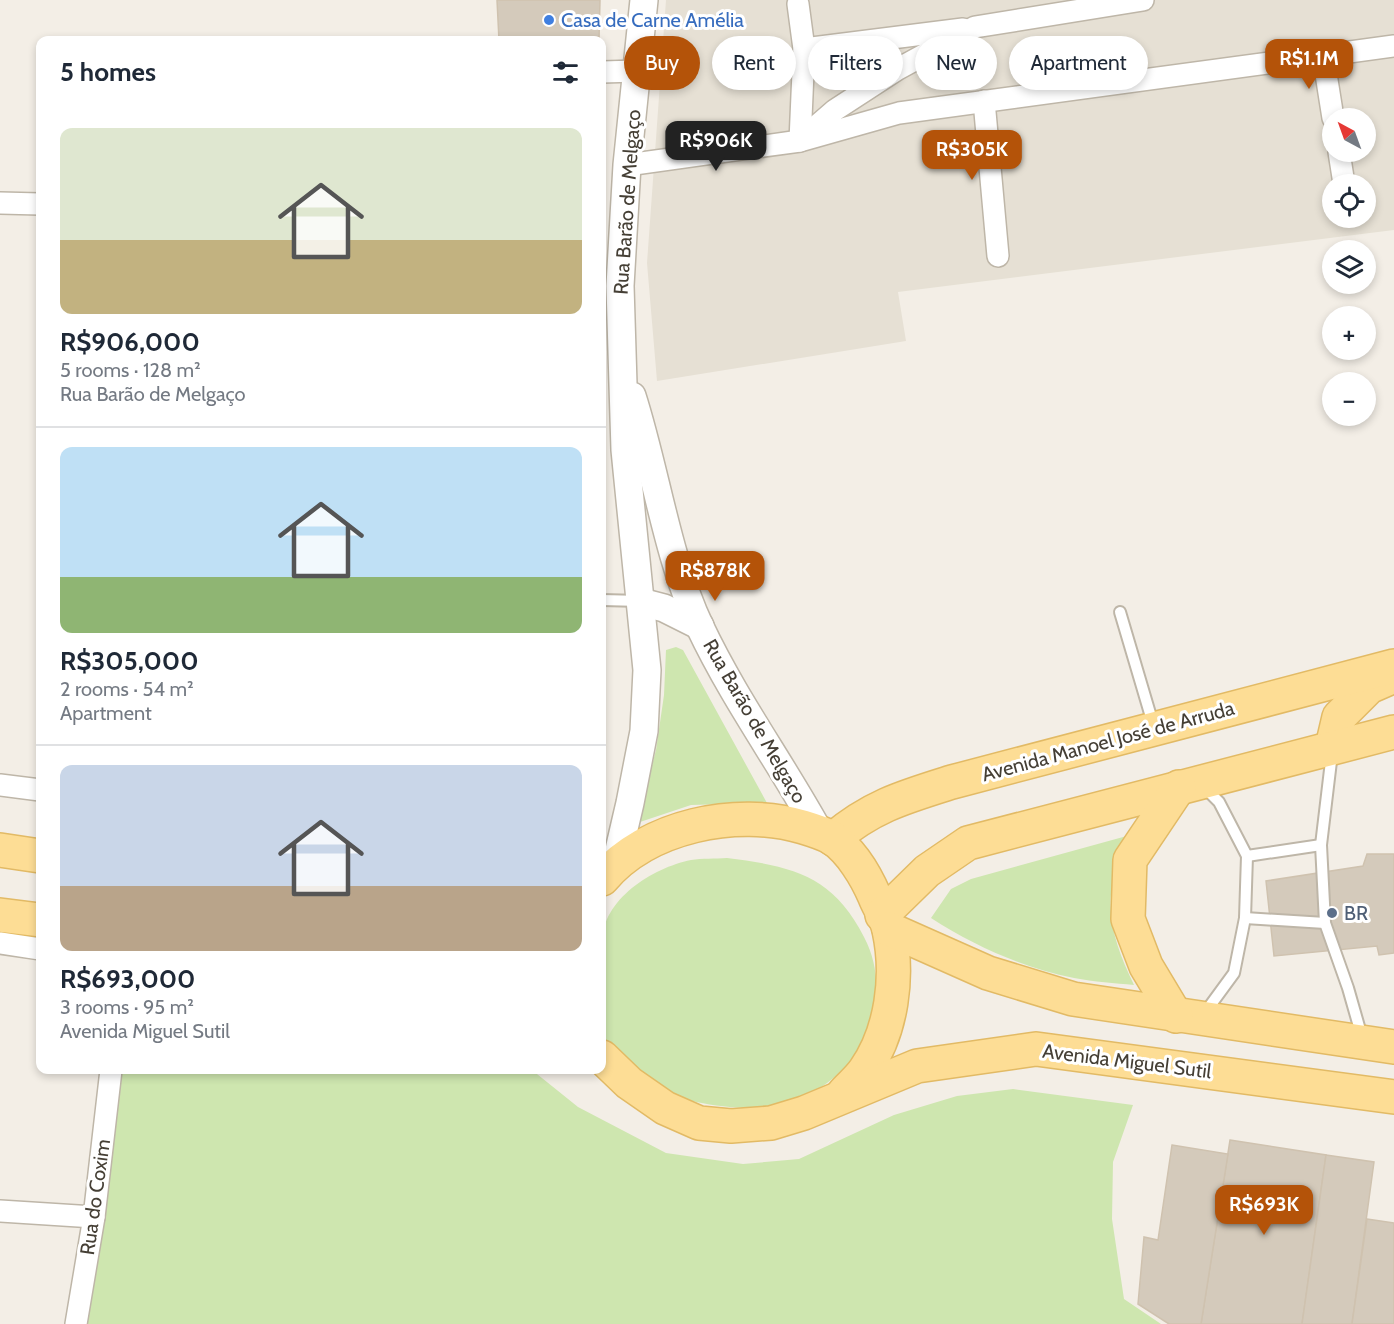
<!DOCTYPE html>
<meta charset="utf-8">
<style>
body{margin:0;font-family:Cabin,sans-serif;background:#f2f2f3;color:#1f2937;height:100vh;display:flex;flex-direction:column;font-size:22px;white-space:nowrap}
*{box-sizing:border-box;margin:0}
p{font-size:20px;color:#747a83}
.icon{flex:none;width:33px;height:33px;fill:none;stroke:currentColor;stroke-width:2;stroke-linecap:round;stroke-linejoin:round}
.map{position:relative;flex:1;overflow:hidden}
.panel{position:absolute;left:36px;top:36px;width:570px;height:1038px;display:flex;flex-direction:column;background:#fff;border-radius:12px;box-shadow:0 3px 9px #0003}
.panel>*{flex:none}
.hud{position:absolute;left:624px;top:36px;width:570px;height:54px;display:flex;gap:12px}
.needle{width:39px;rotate:319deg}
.controls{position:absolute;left:1322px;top:108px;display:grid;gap:12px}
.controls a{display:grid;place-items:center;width:54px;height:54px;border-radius:50%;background:#fff;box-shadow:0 3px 9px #0003;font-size:30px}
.price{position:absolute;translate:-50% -51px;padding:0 14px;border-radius:12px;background:#b45309;color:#fff;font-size:20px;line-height:39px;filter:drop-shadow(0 2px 3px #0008)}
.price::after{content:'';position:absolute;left:50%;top:36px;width:18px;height:14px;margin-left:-9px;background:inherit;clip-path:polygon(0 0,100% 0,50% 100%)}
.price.on{background:#222;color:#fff}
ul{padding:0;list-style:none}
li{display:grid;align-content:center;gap:12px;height:318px;padding:0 24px}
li+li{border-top:2px solid #e0e1e3}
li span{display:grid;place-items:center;height:186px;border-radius:12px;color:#555}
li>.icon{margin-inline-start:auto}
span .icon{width:108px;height:108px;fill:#fffc;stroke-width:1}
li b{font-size:26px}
h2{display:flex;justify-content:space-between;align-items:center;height:72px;padding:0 24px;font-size:26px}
.pill{padding:0 21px;border-radius:27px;background:#fff;box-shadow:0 3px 9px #0003;font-size:21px;line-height:54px}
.pill.on{background:#b45309;color:#fff}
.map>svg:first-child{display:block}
.residential{fill:#e6e0d4;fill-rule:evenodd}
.green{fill:#cee6af}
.building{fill:#d4cabb;stroke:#cfc2af;stroke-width:1.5}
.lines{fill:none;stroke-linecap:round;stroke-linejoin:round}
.service-casing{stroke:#beb6a8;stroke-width:14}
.minor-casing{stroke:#beb6a8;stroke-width:24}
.tertiary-casing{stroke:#beb6a8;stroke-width:30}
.primary-casing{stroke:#e2ba65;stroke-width:36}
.service{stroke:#fff;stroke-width:10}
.minor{stroke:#fff;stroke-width:21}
.tertiary{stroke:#fff;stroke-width:27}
.primary{stroke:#fddd95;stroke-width:33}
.shop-dot{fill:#3f7fe0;stroke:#fff;stroke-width:2}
.service-dot{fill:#5c6f8a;stroke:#fff;stroke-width:2}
.labels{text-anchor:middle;stroke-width:6;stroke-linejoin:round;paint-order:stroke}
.shop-label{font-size:20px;fill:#366cbe;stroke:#fff;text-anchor:start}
.street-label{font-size:20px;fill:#453f35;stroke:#fff}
.service-label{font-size:20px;fill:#4e5e75;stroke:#fff;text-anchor:start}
</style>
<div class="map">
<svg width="1394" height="1324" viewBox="0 0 1394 1324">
<rect width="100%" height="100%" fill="#f3eee6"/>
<path class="residential" d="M666,0H1394V230L898,292L906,341L657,381L647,263ZM1332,118H1365V152H1332ZM1332,184H1365V218H1332Z"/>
<g class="green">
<polygon points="676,647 683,650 767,803 691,805 637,823 656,750 664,695 666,650"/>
<path d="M1134,834C1127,848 1116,865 1113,881C1105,918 1118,952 1134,985C1115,983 1094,982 1074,978C1022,967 976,947 931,918L951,889L971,879Z"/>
<path d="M727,858C791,866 833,875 864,937C876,960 878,981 875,1007C871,1035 858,1057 836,1076C825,1085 812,1094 798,1100C761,1116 687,1106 653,1086C646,1082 641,1076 635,1071C622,1061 605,1047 602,1030C600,1022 602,1011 602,1003C602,983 602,964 602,944C601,900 652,868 691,860C702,858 715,859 727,858Z"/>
<polygon points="118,1070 532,1070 578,1107 666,1153 743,1164 799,1159 894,1115 957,1096 1013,1089 1133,1105 1113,1162 1112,1219 1124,1299 1161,1324 80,1324"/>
</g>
<g class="building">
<polygon points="497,0 600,0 599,40 499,40"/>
<polygon points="1367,854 1394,854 1394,953 1379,955 1377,946 1274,956 1266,881 1363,866"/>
<polygon points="1230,1140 1326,1155 1302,1324 1201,1324"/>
<polygon points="1172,1145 1228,1154 1201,1324 1169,1324 1138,1304 1144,1237 1158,1240"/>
<polygon points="1326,1155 1374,1162 1352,1324 1302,1324"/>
<polygon points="1367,1219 1394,1223 1394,1324 1352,1324"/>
</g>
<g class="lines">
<g class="service-casing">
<g id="service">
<polyline points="602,600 641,601"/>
<polyline points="1120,612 1154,727"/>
<polyline points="1332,753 1321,845 1325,923 1348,988 1362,1037"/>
<polyline points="1204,787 1219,802 1247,856 1245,918 1234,973 1204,1014"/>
<polyline points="1247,856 1321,845"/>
<polyline points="1245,918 1325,923"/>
</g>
</g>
<g class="minor-casing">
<g id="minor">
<polyline points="798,4 804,49 800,141"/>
<polyline points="804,49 963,29"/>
<polyline points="1323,55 1333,118"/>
<polyline points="602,72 637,71"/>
<polyline points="984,101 998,256"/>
<polyline points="805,136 835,110 898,69 975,27 1143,0"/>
<polyline points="1339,152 1344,184"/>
<polyline points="627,165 800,141 899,113 1394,46"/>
<polyline points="0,203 40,204"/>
<polyline points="0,785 40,790"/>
<polyline points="0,943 40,949"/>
<polyline points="0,1211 94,1217"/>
<polyline points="76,1324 94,1217 111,1070"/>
</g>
</g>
<g class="tertiary-casing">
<g id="tertiary">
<path d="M632,396C656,471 667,557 700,627C734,699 781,763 819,832"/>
<polyline points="641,602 664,608 700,626"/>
<polyline points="616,863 630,803 644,731 647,670 625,450 620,286 627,165 644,0"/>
</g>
</g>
<g class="primary-casing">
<g id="primary">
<polyline points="1332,747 1339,717 1369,687 1394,676"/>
<path d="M833,839C872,806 904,797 952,782L1394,666"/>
<polyline points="0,850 40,856"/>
<path d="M602,879C647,826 736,807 803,827C813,830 823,833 832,838C851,851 866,876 875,897C879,907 887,919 889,930C899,976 892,1031 865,1070C859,1079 850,1086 843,1094"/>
<polyline points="0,915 40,920"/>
<polyline points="882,915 927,871 968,843 1394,732"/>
<polyline points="889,929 988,973 1073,999 1394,1047"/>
<polyline points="1176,1016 1146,966 1128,919 1130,860 1179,787"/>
<polyline points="602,1057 629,1083 665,1108 699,1123 731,1126 771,1123 804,1113 917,1066 1036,1049 1394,1097"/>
</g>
</g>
<use href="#service" class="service"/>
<use href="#minor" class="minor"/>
<use href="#tertiary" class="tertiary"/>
<use href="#primary" class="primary"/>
</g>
<circle class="shop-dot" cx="549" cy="20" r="6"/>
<circle class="service-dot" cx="1332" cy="913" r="6"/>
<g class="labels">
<g class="shop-label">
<text x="561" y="27">Casa de Carne Amélia</text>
</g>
<g class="street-label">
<text transform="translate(627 202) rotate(-86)" y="7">Rua Barão de Melgaço</text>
<text transform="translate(755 721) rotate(60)" y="7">Rua Barão de Melgaço</text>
<text transform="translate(1108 741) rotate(-15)" y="7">Avenida Manoel José de Arruda</text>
<text transform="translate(1127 1061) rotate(7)" y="7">Avenida Miguel Sutil</text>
<text transform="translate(95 1197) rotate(-82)" y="7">Rua do Coxim</text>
</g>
<g class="service-label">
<text x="1344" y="920">BR</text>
</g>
</g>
</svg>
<div class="controls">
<a><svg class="needle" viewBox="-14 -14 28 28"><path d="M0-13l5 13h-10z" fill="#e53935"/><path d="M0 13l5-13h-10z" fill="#747a83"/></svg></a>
<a><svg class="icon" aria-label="locate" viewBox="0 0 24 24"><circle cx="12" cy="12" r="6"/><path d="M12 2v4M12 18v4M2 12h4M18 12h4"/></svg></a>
<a><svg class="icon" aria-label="layers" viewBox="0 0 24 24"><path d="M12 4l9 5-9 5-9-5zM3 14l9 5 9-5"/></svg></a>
<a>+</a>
<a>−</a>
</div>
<b class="price" style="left:1309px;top:90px">R$1.1M</b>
<b class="price on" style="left:716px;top:172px">R$906K</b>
<b class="price" style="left:972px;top:181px">R$305K</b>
<b class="price" style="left:715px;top:602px">R$878K</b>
<b class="price" style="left:1264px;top:1236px">R$693K</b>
<div class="hud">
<a class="pill on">Buy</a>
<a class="pill">Rent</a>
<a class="pill">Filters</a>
<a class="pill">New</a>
<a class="pill">Apartment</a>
</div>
<section class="panel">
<h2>5 homes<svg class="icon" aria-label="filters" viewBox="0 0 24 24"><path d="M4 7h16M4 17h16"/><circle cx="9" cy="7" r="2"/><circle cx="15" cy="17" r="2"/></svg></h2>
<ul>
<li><span style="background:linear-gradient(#dfe7d0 60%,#c2b280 0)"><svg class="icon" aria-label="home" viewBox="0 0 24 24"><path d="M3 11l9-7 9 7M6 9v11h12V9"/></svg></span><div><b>R$906,000</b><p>5 rooms · 128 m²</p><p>Rua Barão de Melgaço</p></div></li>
<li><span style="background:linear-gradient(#bfe0f5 70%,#8fb573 0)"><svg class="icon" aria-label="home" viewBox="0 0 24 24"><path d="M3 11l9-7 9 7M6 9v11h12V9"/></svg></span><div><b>R$305,000</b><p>2 rooms · 54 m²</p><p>Apartment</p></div></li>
<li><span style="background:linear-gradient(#c9d6e8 65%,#b9a48a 0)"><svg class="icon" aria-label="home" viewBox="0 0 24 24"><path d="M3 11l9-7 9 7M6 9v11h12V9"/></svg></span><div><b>R$693,000</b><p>3 rooms · 95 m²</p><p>Avenida Miguel Sutil</p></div></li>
</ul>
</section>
</div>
